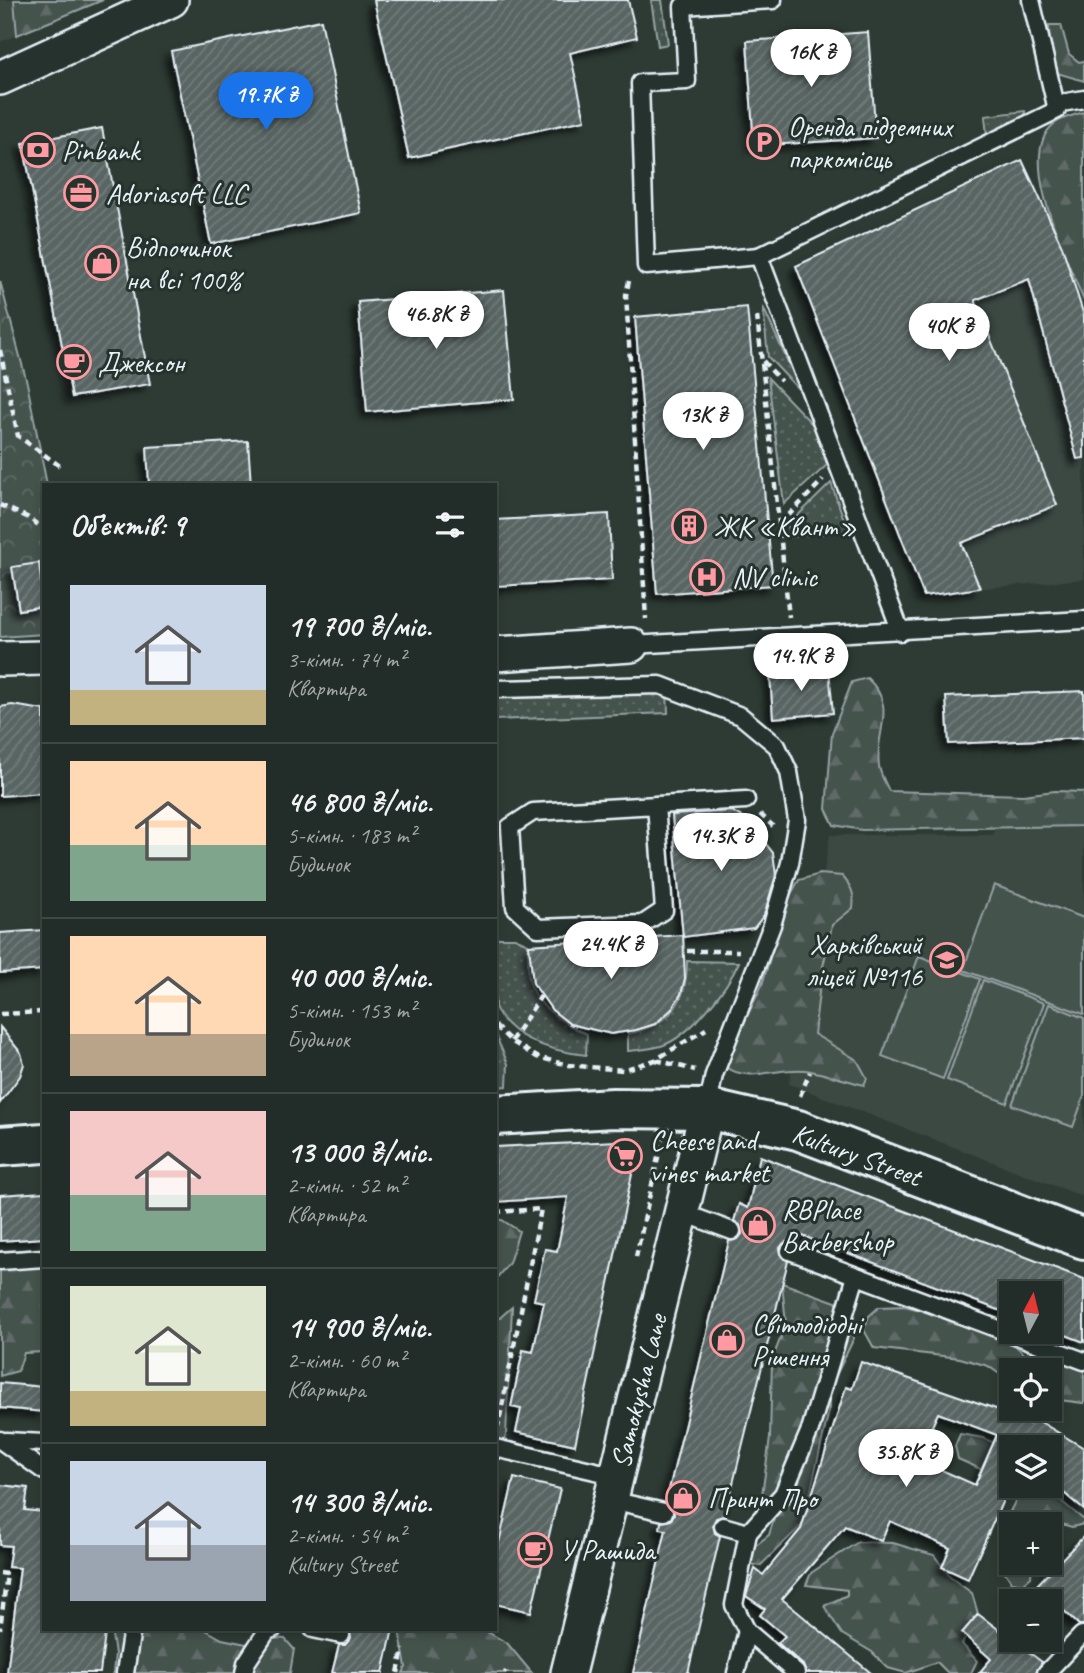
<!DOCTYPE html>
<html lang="uk">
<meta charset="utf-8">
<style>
body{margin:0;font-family:Caveat,sans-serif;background:#2e3834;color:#f1f3f6;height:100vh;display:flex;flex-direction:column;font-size:26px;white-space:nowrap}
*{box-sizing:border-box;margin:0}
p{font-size:23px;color:#a2a7a8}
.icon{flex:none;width:38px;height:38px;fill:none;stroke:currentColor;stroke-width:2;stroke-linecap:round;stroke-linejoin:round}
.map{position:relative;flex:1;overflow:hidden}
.side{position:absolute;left:42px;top:483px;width:455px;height:1148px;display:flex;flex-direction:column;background:#222c28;border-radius:0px;box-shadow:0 4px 10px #0003,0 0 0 2px #3f4845}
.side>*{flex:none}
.needle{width:46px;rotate:7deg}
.tools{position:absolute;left:999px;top:1281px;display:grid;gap:14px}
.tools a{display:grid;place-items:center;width:63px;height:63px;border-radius:0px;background:#222c28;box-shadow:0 4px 10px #0003,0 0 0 2px #3f4845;font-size:35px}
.price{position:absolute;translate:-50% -60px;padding:0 16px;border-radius:24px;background:#fff;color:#222;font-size:23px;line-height:46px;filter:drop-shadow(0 2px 4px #0008)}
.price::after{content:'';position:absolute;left:50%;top:42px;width:21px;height:16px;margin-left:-10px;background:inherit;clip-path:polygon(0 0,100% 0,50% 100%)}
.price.on{background:#1a73e8;color:#fff}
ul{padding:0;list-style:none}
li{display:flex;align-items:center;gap:21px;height:175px;padding:0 28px}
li+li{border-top:2px solid #3f4845}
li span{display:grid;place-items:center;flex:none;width:196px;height:140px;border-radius:0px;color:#555}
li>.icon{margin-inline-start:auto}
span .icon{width:84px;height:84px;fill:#fffc;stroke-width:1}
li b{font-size:30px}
h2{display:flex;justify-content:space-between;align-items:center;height:84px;padding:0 28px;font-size:30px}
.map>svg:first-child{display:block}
.built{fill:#3b4843}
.grass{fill:url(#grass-dots);stroke:#96a2a3;stroke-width:2}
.forest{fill:url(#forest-firs);stroke:#96a2a3;stroke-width:2}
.park{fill:url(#park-crowns);stroke:#96a2a3;stroke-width:2}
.garden{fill:#45524e;stroke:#96a2a3;stroke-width:2}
.building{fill:url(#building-hatch);stroke:#e8f1f8;stroke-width:2;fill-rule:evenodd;filter:url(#shadow)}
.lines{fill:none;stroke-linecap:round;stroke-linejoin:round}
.lane-casing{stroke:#e8f1f8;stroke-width:21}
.street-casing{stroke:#e8f1f8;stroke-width:38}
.secondary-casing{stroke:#e8f1f8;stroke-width:44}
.path{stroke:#e8f1f8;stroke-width:4.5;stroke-dasharray:7 5;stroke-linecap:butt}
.lane{stroke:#26332d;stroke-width:16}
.street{stroke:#26332d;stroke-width:33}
.secondary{stroke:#26332d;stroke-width:38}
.labels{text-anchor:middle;stroke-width:6;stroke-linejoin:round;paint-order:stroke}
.poi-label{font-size:28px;fill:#e8f1f8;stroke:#26332d;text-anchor:start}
.street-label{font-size:28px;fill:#e8f1f8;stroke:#26332d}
</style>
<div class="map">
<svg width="1084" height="1673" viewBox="0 0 1084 1673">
<defs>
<pattern id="grass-dots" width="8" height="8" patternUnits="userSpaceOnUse" patternTransform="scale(1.75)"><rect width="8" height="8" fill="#45524e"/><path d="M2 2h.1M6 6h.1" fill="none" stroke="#606b68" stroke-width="1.8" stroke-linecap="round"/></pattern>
<pattern id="forest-firs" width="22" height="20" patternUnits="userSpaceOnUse" patternTransform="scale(1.75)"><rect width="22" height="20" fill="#45524e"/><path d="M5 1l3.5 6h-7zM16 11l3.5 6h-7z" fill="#606b68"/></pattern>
<pattern id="park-crowns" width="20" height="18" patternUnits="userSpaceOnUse" patternTransform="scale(1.75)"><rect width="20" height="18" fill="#45524e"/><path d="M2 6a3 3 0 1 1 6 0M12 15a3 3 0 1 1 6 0" fill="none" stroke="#606b68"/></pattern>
<pattern id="building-hatch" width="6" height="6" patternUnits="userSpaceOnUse" patternTransform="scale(1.75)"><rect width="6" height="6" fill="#596563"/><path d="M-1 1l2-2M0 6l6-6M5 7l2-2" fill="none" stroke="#717c7a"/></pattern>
<filter id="shadow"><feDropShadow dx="-6" dy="6" stdDeviation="3.5" flood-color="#0009"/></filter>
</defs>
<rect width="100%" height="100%" fill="#2e3b35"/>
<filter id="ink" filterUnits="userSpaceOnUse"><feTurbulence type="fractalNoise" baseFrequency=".0143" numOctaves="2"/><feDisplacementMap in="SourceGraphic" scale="14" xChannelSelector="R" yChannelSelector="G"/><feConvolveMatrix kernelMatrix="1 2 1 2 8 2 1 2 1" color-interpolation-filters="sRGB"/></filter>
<g filter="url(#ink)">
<g class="built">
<polygon points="0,0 106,0 0,42"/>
<polygon points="1022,160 1062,246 1084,316 1084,579 975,589 900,532 796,266"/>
<polygon points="1084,806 1084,1197 789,1084 830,835 994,835 994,809"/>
</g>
<g class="grass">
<polygon points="651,0 662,0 668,44 658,46"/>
<polygon points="1025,111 1026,121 987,136 985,116"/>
<polygon points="763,307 802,393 768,357"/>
<polygon points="768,378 817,429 827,465 784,504"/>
<polygon points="831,483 848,531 791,537 788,525"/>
<polygon points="667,691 668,713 495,720 495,696"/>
<path d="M495,938H515L528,944C528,956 527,972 530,983C538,1008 565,1025 587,1034L586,1055C553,1051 511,1041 495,1007Z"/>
<path d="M687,961L739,962C727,989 690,1037 661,1046C650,1049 639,1050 628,1051V1034C670,1024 687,1005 687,961Z"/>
<polygon points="495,1034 508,1064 507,1086 495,1087"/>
</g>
<g class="forest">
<polygon points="14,0 103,0 17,35"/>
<polygon points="1049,25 1061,25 1069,54 1079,62 1084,61 1084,81 1057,73 1050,55"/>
<path d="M1084,112V301C1069,263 1014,156 1054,124C1061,118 1075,115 1084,112Z"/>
<path d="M867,678C899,707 874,732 879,766C880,774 886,784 889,791L1023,795L1055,791L1084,792V826L862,830L834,825L826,809L832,733L852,682Z"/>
<path d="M820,874L842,876C851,886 855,893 853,908L832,925L821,976L814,1034L857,1060L867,1078L864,1085C844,1080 824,1073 805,1070C777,1067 749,1084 724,1066L762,985L787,901L799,880Z"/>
<polygon points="495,1220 502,1220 519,1231 509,1263 495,1280"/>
<polygon points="44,1250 44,1352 24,1353 18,1371 0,1376 0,1251"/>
<polygon points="782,1283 836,1302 854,1338 832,1384 828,1415 803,1524 760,1566 751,1564 752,1548 769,1535 775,1516 762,1495 770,1438 772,1360 786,1324"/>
<polygon points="905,1306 982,1327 1008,1338 1025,1355 1037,1359 1084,1367 1084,1403 1059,1400 1050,1394 1050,1370 1012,1370 1011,1382 988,1366 960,1358 874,1348 864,1330 869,1316 879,1307"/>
<polygon points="512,1307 506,1435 495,1468 495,1322"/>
<polygon points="960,1434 984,1438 1011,1451 985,1471 958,1459 955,1446"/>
<path d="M1018,1486H1043L1084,1520V1524L1072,1527L1058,1523L1050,1536V1524H1012V1563H1032L1031,1577L1023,1584L1012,1582C982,1547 1006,1524 1021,1489Z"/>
<polygon points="858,1542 893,1543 934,1555 950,1577 972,1593 978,1614 962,1644 977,1661 971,1673 948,1673 937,1662 906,1673 888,1668 872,1652 842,1634 824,1606 847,1595 847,1590 806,1585 811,1573"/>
<polygon points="111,1629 204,1629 222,1639 246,1644 271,1638 285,1639 294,1649 290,1673 113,1673 115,1654"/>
<polygon points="399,1629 482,1629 507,1643 532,1673 403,1673 406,1667"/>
</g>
<polygon class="park" points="0,281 27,383 47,485 44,485 44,634 0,637"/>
<g class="garden">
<polygon points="994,885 1084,918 1084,1014 963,970"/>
<polygon points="919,956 980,979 943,1079 882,1056"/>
<polygon points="983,980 1044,1003 1007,1103 947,1080"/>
<polygon points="1049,1004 1084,1018 1084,1096 1073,1127 1012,1105"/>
</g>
<g class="building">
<polygon points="374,0 628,0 637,37 570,53 585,120 409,158"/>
<polygon points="321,20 361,213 211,244 171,51"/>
<polygon points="868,32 876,138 754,146 747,41"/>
<polygon points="102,128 150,384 72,397 23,143"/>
<polygon points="1022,160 1062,246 1084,316 1084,458 1077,459 1029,279 975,300 1057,505 961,543 980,588 924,596 796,266"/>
<polygon points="504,290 514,399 367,412 358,302"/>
<polygon points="747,307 773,585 657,594 635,317"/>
<polygon points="248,441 251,485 149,485 147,447"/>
<polygon points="609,514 612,580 495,586 495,520"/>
<polygon points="39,563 44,606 19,610 12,567"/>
<polygon points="829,669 833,713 773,718 770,673"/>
<polygon points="1084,691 1084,738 949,744 946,697"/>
<polygon points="12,705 44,710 44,793 0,796 0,707"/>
<polygon points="732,811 748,821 773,853 776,875 764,915 754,928 683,937 672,815"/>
<polygon points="44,930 44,970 0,973 0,933"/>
<polygon points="683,935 685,978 681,994 671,1010 655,1024 636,1030 611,1034 570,1024 552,1010 533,983 529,945"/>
<polygon points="0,1027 21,1053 24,1064 20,1076 0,1103"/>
<polygon points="617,1141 635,1160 575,1445 516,1432 521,1409 511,1407 523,1350 533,1352 544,1302 534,1300 545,1249 557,1251 568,1197 495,1202 495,1147"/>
<polygon points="760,1156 1084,1279 1084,1342 1050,1329 1050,1293 1012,1293 1012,1315 795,1233 793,1241 784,1243 780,1248 782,1257 788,1261 725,1516 716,1518 713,1524 715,1533 720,1536 688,1673 633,1673 666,1530 660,1529 661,1522 671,1520 674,1514 672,1505 666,1502 729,1241 738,1239 742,1234 740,1225 734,1221 739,1204 748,1208"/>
<polygon points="44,1192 44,1238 0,1241 0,1195"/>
<path d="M861,1362L996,1409L1029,1424L1032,1417L1084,1448V1510L1050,1481V1447H1012V1480L968,1579L942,1567L950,1548L890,1521L881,1541L845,1526L782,1599L871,1673H806L803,1665L778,1643L785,1636L760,1615L765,1609L746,1596L755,1569L763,1575L801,1529L846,1387L852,1389ZM938,1413L997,1435L975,1485L917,1459Z"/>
<polygon points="0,1383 44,1387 44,1412 0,1408"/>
<polygon points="514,1478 560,1489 531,1612 495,1604 495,1560"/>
<polygon points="0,1485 28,1488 25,1510 44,1512 44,1629 105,1634 100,1673 7,1673 20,1568 8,1567 11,1546 0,1545"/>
<polygon points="1084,1536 1084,1625 1079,1625 1037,1585"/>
<polygon points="978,1614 1042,1662 1036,1673 979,1673 991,1659 962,1633"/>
<polygon points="349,1629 393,1629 383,1673 332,1673 339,1645 345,1645 351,1638"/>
</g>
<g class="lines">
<g class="lane-casing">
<g id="lane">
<polyline points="1056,104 1084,99"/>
<polyline points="759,256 646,266 640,83 687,81 683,6 773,0"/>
<polyline points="901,632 759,256 1057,110 1031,0"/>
<polyline points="631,645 1084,620"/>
<polyline points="495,689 660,685 741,716 777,746 789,772 797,820 790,863 772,925 714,1075 707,1109"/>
<polyline points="656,805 664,910 643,924 538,928 515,907 510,827 533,812 746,800"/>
<polyline points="681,1212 732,1231"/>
<polyline points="790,1251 1084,1361"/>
<polyline points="0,1261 44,1258"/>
<polyline points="0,1440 44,1471"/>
<polyline points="6,1441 44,1443"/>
<polyline points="495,1448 617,1476"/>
<polyline points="611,1500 664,1512"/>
<polyline points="723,1526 748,1533 734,1605 747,1631"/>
<polyline points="748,1533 783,1494 810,1430 856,1276"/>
<polyline points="313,1629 341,1635"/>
<polyline points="125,1673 132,1629"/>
<polyline points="244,1673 246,1663 267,1631 273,1629"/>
<polyline points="736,1673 747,1631 796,1673"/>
<polyline points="1046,1673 1082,1635"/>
</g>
</g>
<g class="street-casing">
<g id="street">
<polyline points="0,78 171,0"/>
<polyline points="495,654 631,645"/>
<polyline points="0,659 44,658"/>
<polyline points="568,1673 707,1109"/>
</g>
</g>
<g class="secondary-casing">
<g id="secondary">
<polyline points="495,1115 613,1108 707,1109 798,1130 1084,1239"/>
<polyline points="0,1146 44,1143"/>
</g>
</g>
<g class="path">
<polyline points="629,281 626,295 646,619"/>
<polyline points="757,316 789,617"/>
<polyline points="0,350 18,436 60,466"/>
<polyline points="763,361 781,381"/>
<polyline points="0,505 27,517 44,529"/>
<polyline points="780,524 823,480"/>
<polyline points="760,814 773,826"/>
<polyline points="687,951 739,951"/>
<polyline points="0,1014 44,1012"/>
<polyline points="495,1026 511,1041 537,1057 568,1065 623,1070 655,1060 706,1029"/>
<polyline points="511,1041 541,996"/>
<polyline points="656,1060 695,1070"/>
<polyline points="800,1096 810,1072"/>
<polyline points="495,1212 541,1209 498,1427"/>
<polyline points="636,1257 662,1139"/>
<polyline points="0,1573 7,1574 0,1629"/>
<polyline points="398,1673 403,1649"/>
<polyline points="505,1673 506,1671"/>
</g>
<use href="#lane" class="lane"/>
<use href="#street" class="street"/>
<use href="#secondary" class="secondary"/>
</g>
</g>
<defs>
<g id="parking-ring" transform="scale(1.75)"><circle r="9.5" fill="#26332d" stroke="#ff9aa2" stroke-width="1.5"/><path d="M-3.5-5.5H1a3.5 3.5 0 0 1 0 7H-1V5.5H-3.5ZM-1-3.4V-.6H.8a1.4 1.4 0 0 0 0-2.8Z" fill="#ff9aa2"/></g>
<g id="bank-ring" transform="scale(1.75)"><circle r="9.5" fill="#26332d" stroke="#ff9aa2" stroke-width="1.5"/><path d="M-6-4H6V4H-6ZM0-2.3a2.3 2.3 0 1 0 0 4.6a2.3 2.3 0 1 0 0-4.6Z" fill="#ff9aa2"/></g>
<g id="office-ring" transform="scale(1.75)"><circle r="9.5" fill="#26332d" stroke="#ff9aa2" stroke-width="1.5"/><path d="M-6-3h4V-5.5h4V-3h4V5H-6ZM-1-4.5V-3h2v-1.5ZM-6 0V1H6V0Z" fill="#ff9aa2"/></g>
<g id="shop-ring" transform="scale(1.75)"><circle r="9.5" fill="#26332d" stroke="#ff9aa2" stroke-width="1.5"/><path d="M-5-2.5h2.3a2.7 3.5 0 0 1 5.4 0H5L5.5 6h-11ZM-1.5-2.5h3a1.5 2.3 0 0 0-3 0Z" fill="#ff9aa2"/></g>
<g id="cafe-ring" transform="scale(1.75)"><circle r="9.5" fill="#26332d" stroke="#ff9aa2" stroke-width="1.5"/><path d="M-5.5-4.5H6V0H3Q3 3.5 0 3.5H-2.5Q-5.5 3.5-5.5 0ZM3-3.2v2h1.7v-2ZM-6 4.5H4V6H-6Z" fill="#ff9aa2"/></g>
<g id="building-ring" transform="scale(1.75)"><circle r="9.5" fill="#26332d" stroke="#ff9aa2" stroke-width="1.5"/><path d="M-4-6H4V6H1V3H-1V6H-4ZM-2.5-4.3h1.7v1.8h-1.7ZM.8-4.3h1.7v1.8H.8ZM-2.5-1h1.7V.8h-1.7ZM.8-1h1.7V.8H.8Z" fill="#ff9aa2"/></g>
<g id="hospital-ring" transform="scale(1.75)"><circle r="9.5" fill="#26332d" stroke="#ff9aa2" stroke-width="1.5"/><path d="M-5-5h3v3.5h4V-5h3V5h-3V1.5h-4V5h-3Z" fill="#ff9aa2"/></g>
<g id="school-ring" transform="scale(1.75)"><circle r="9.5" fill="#26332d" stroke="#ff9aa2" stroke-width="1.5"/><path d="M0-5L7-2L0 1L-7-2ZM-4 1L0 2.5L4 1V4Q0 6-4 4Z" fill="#ff9aa2"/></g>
<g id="supermarket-ring" transform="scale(1.75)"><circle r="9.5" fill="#26332d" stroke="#ff9aa2" stroke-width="1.5"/><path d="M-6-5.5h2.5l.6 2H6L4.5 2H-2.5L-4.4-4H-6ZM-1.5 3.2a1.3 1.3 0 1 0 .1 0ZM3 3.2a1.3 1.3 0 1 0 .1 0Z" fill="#ff9aa2"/></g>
</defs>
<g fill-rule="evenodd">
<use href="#parking-ring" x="764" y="142"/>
<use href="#bank-ring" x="38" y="150"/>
<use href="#office-ring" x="81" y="193"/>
<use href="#shop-ring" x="102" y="263"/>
<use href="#cafe-ring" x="74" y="362"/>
<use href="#building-ring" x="689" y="526"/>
<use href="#hospital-ring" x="707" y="577"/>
<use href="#school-ring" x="947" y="960"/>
<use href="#supermarket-ring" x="625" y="1156"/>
<use href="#shop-ring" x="758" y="1225"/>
<use href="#shop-ring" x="727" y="1340"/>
<use href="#shop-ring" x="683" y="1498"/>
<use href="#cafe-ring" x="535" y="1550"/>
</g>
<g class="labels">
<g class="poi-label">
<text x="788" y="136">Оренда підземних<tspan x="788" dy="32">паркомісць</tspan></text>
<text x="62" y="160">Pinbank</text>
<text x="106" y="203">Adoriasoft LLC</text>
<text x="126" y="257">Відпочинок<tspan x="126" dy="32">на всі 100%</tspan></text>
<text x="98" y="372">Джексон</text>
<text x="714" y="536">ЖК «Квант»</text>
<text x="732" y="587">NV clinic</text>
<text x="922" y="954" text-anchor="end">Харківський<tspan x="922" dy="32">ліцей №116</tspan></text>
<text x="650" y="1150">Сheese and<tspan x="650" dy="32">vines market</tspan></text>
<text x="782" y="1219">RBPlace<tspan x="782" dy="32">Barbershop</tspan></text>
<text x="752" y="1334">Світлодіодні<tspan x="752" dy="32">Рішення</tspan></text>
<text x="708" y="1508">Принт Про</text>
<text x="560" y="1560">У Рашида</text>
</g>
<g class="street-label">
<text transform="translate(857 1154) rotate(20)" y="10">Kultury Street</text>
<text transform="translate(638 1391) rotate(-76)" y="10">Samokysha Lane</text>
</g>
</g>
</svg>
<div class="tools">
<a><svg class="needle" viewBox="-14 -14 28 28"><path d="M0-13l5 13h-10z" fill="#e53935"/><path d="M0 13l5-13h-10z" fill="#a2a7a8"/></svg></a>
<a><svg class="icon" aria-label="locate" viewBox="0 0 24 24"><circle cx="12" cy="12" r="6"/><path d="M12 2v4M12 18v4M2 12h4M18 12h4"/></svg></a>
<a><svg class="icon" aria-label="layers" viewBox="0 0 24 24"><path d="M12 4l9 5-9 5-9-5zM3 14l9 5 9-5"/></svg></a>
<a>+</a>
<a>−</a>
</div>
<b class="price" style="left:811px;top:89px">16K ₴</b>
<b class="price on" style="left:266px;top:132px">19.7K ₴</b>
<b class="price" style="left:436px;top:351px">46.8K ₴</b>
<b class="price" style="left:949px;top:363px">40K ₴</b>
<b class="price" style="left:703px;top:452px">13K ₴</b>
<b class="price" style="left:801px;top:693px">14.9K ₴</b>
<b class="price" style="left:721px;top:873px">14.3K ₴</b>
<b class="price" style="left:611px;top:981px">24.4K ₴</b>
<b class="price" style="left:906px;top:1489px">35.8K ₴</b>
<section class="side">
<h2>Об’єктів: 9<svg class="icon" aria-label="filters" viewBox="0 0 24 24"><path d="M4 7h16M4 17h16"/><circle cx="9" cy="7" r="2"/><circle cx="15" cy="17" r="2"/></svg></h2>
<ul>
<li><span style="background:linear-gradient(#c9d6e8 75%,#c2b280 0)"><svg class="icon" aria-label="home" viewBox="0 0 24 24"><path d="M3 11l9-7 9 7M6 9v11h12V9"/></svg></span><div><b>19 700 ₴/міс.</b><p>3-кімн. · 74 m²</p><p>Квартира</p></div></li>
<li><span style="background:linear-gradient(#ffd9b3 60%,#7fa58c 0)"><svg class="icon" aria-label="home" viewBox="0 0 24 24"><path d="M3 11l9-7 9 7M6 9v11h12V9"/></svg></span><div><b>46 800 ₴/міс.</b><p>5-кімн. · 183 m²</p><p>Будинок</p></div></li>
<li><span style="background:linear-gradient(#ffd9b3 70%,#b9a48a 0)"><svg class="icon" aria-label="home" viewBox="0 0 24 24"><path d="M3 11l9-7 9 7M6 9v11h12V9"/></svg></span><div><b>40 000 ₴/міс.</b><p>5-кімн. · 153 m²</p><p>Будинок</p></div></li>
<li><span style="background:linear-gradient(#f6c9c9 60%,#7fa58c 0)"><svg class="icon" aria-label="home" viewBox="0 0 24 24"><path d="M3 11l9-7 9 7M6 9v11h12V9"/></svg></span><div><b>13 000 ₴/міс.</b><p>2-кімн. · 52 m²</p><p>Квартира</p></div></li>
<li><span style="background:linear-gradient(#dfe7d0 75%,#c2b280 0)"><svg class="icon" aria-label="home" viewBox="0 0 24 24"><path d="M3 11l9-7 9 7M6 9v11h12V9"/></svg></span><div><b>14 900 ₴/міс.</b><p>2-кімн. · 60 m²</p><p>Квартира</p></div></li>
<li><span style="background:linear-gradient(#c9d6e8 60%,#9aa5b1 0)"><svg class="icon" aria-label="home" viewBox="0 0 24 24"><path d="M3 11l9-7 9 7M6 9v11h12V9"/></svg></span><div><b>14 300 ₴/міс.</b><p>2-кімн. · 54 m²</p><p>Kultury Street</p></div></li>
</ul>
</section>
</div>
